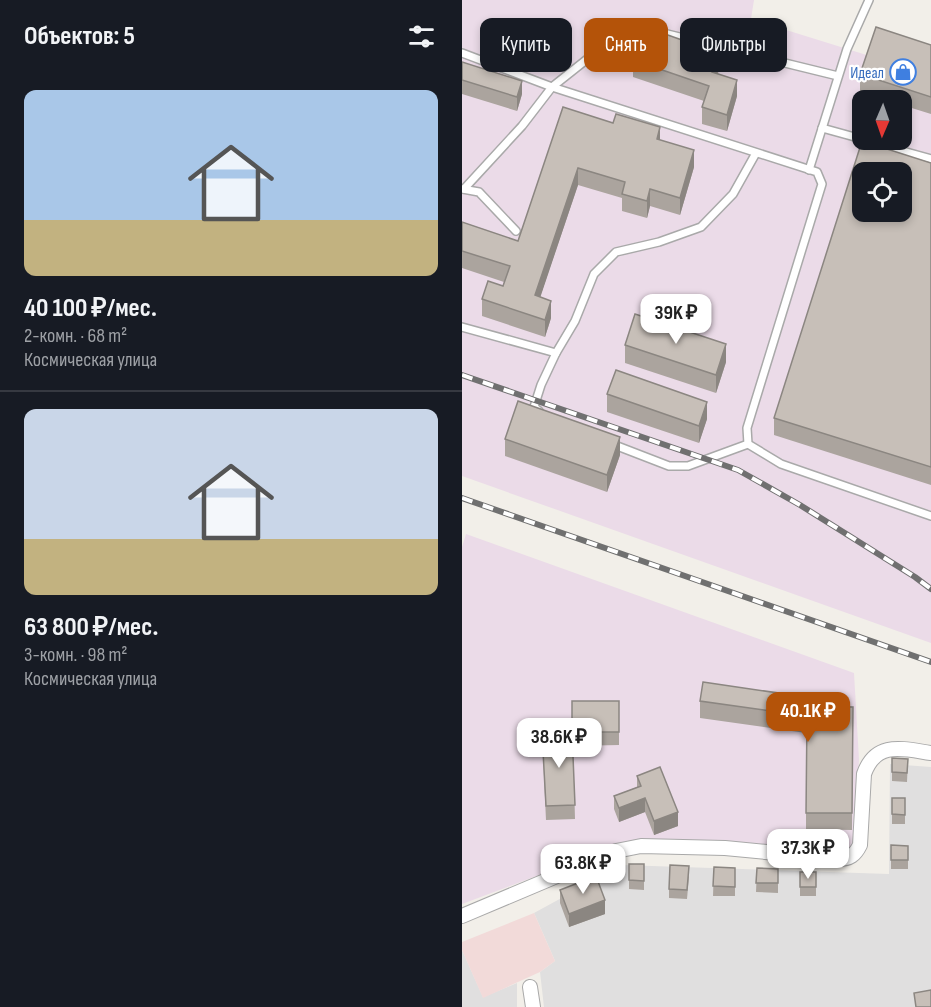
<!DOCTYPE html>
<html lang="ru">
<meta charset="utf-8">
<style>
body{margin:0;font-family:"Sofia Sans Condensed",sans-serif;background:#242831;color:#f1f3f6;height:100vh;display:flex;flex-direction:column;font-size:22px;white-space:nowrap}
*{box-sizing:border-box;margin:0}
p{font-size:20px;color:#9ea1a6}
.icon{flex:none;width:33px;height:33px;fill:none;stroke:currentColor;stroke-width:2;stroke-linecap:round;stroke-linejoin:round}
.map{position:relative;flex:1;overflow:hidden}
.drawer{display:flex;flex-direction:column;background:#171b24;width:462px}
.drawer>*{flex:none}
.hud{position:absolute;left:18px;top:18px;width:360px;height:54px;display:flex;gap:12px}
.needle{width:39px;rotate:182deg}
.controls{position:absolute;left:390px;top:90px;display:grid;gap:12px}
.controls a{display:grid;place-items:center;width:60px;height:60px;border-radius:12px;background:#171b24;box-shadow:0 3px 9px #0003;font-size:30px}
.price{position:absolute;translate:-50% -51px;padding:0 14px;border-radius:12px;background:#fff;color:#222;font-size:20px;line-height:39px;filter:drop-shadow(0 2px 3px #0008)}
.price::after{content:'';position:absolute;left:50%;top:36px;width:18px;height:14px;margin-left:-9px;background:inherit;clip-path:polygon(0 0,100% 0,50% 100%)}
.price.current{background:#b45309;color:#fff}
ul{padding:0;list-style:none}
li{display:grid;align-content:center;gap:12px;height:318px;padding:0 24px}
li+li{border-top:2px solid #363941}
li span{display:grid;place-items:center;height:186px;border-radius:12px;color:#555}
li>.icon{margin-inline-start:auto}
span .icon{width:108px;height:108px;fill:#fffc;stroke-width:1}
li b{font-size:26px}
h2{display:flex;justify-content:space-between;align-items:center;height:72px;padding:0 24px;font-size:26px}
.tag{padding:0 21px;border-radius:12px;background:#171b24;box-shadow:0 3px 9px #0003;font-size:21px;line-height:54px}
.tag.current{background:#b45309;color:#fff}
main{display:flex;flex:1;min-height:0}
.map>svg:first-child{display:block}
.residential{fill:#e0dfdf}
.commercial{fill:#f2dad9}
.industrial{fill:#ebdbe8;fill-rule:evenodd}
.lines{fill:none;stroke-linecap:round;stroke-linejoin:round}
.lane-casing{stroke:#a9a9a9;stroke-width:10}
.street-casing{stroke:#a9a9a9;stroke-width:16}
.lane{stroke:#fff;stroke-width:7}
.street{stroke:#fff;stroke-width:14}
.rail-casing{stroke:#707070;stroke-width:6}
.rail{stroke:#fff;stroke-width:4;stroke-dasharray:11;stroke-linecap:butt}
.wall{fill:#aba49e}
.shaded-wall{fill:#8b8681}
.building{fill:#c7bfb8;stroke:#8b8681;stroke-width:1.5;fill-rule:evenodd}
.labels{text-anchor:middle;stroke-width:4.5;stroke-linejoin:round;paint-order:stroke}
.shop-label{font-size:16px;fill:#366cbe;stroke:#fff;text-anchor:end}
</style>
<main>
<section class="drawer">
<h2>Объектов: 5<svg class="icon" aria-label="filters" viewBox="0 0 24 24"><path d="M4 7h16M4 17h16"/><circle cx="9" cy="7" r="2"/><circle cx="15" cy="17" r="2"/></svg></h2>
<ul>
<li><span style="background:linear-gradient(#a9c7e8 70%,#c2b280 0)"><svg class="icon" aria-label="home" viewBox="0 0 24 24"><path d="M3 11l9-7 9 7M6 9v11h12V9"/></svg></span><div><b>40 100 ₽/мес.</b><p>2-комн. · 68 m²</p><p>Космическая улица</p></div></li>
<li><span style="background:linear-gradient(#c9d6e8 70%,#c2b280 0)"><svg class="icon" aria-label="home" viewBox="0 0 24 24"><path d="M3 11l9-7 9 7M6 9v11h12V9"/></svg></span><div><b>63 800 ₽/мес.</b><p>3-комн. · 98 m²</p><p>Космическая улица</p></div></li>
</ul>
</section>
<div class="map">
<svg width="469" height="1007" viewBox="0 0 469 1007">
<rect width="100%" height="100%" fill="#f2efe9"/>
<g class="residential">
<polygon points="428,764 469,767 469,1007 82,1007 78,972 93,961 72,913 160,865 427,874"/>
<polygon points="0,950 21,997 55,983 55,1007 0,1007"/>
</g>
<polygon class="commercial" points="72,913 93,961 78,972 21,998 0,950 0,942"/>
<g class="industrial">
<path d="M0,0H292L289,19L469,75V643L0,476ZM400,100H440V140H400ZM400,172H440V212H400Z"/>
<polygon points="4,534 392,673 397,760 391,848 170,840 0,904 0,547"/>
</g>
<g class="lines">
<g class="lane-casing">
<g id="lane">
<polyline points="0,53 90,87 355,172 360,184 285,428 286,444 319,464 469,516"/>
<polyline points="360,128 400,139"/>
<polyline points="401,140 469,159"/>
<polyline points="347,170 385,49 407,0"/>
<polyline points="0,189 17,192 54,231"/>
<polyline points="2,189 60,126 90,87 153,37 177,27 376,76"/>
<polyline points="0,327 94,353"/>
<polyline points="77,411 72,407 79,385 94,353 113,321 132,274 154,252 197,242 239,227 271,194 294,153"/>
<polyline points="150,444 207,466 226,466 286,444"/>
</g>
</g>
<g class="street-casing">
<g id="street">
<path d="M0,916L154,851L179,846L263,848L376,859C388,859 393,855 398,845L402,774C414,740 441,749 469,753"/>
<polyline points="68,987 71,1007"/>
</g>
</g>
<use href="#lane" class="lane"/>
<use href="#street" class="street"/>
<g class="rail-casing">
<g id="rail">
<polyline points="0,375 276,470 338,505 453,577 469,589"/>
<polyline points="0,498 469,662"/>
</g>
</g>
<use href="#rail" class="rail"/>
</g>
<g class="wall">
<polygon points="469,45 469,114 440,105 440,100 426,100 398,92 398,74"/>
<polygon points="171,60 257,69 256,74 275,96 265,131 240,124 240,107 242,101 171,77"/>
<polygon points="0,62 60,94 55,111 0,94"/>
<polygon points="101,107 198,140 232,167 218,215 188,206 185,218 160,211 160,198 116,185 78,297 89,318 83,337 20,316 20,299 41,286 42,282 0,268 0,222 56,241"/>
<polygon points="469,163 469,485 312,435 312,418"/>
<polygon points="163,345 264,362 254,393 163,363"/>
<polygon points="145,394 245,419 237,443 145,412"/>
<polygon points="43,439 158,455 145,492 43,456"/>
<polygon points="157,701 157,745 111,746 113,819 84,820 80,733 110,732"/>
<polygon points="238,701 330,706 391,707 390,830 344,829 344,733 238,718"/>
<polygon points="430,758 446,759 445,782 430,781"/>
<polygon points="175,776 216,826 192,835 183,812 157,822 152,809 152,796 175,787"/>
<rect x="430" y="798" width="13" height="26"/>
<polygon points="429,845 446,846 446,869 429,869"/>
<polygon points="167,864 182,864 182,890 167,889"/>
<polygon points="252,867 273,868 273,896 251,896"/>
<polygon points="295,868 316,869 316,893 294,892"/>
<rect x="338" y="872" width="16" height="24"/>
<polygon points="227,876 225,899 207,898 207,889"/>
<polygon points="98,890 143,914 107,927 98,903"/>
</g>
<g class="shaded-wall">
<polygon points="257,53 257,69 250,88 250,72"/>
<polygon points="275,80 275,96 265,131 265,115"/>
<polygon points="60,81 60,94 55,111 55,97"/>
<polygon points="198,127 198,144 195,139"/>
<polygon points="232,150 232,167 218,215 218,198"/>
<polygon points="116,168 116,185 73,313 73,295"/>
<polygon points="188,189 188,206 185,218 185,201"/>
<polygon points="89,301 89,318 83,337 83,320"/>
<polygon points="264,344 264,362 254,393 254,375"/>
<polygon points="245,402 245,419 237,443 237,426"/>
<polygon points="158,437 158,455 145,492 145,475"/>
<polygon points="183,798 183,812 157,822 157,808"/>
<polygon points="216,812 216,826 192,835 192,821"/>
<polygon points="143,900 143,914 107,927 107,914"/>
</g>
<g class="building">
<polygon points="183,27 257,53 250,72 275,80 265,115 240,107 247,86 171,60"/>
<polygon points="414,27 469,45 469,97 398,74"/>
<polygon points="0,62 60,81 55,97 0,80"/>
<polygon points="101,107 151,123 154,114 198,127 195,139 232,150 218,198 188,189 185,201 160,194 163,182 116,168 73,295 89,301 83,320 20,299 26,281 41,286 48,266 0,251 0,222 56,241"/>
<path d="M400,141L469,163V467L312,418ZM400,172H440V212H400Z"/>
<polygon points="173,314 264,344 254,375 163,345"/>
<polygon points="154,370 245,402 237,426 145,394"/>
<polygon points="56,401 158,437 145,475 43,439"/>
<polygon points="241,682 330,695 328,706 391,707 390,813 344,813 345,716 238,701"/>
<rect x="110" y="701" width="47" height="31"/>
<polygon points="110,732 113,805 84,806 80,733"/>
<polygon points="430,758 446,759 445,773 430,772"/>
<polygon points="198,767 216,812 192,821 183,798 157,808 152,796 179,786 175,776"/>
<polygon points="430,798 443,798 443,815 430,814"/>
<polygon points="429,845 446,846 446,860 429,860"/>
<polygon points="167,864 182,864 182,881 167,880"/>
<polygon points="208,865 227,866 225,890 207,889"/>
<polygon points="252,867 273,868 273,887 251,886"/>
<polygon points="295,868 316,869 316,883 294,883"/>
<rect x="338" y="872" width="16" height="15"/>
<polygon points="134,876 143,900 107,914 98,890"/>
<polygon points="469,990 469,1007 454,1007 452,993"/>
</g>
<defs>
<g id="shop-ring" transform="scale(1.35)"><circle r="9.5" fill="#fff" stroke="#3f7fe0" stroke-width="1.5"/><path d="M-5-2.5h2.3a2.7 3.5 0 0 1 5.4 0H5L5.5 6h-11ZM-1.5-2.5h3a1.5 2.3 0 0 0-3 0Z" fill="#3f7fe0"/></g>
</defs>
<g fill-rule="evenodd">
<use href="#shop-ring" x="441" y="72"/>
</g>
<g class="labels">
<g class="shop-label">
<text x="422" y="78">Идеал</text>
</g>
</g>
</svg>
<div class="controls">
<a><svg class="needle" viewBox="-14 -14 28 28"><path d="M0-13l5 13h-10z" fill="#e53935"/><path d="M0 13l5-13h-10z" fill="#9ea1a6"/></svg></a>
<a><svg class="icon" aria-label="locate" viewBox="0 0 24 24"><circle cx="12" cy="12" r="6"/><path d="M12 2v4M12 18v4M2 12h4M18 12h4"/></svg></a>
</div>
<b class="price" style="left:214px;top:345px">39K ₽</b>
<b class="price current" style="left:346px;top:743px">40.1K ₽</b>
<b class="price" style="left:97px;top:769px">38.6K ₽</b>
<b class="price" style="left:346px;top:880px">37.3K ₽</b>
<b class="price" style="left:121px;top:895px">63.8K ₽</b>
<div class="hud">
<a class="tag">Купить</a>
<a class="tag current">Снять</a>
<a class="tag">Фильтры</a>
</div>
</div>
</main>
